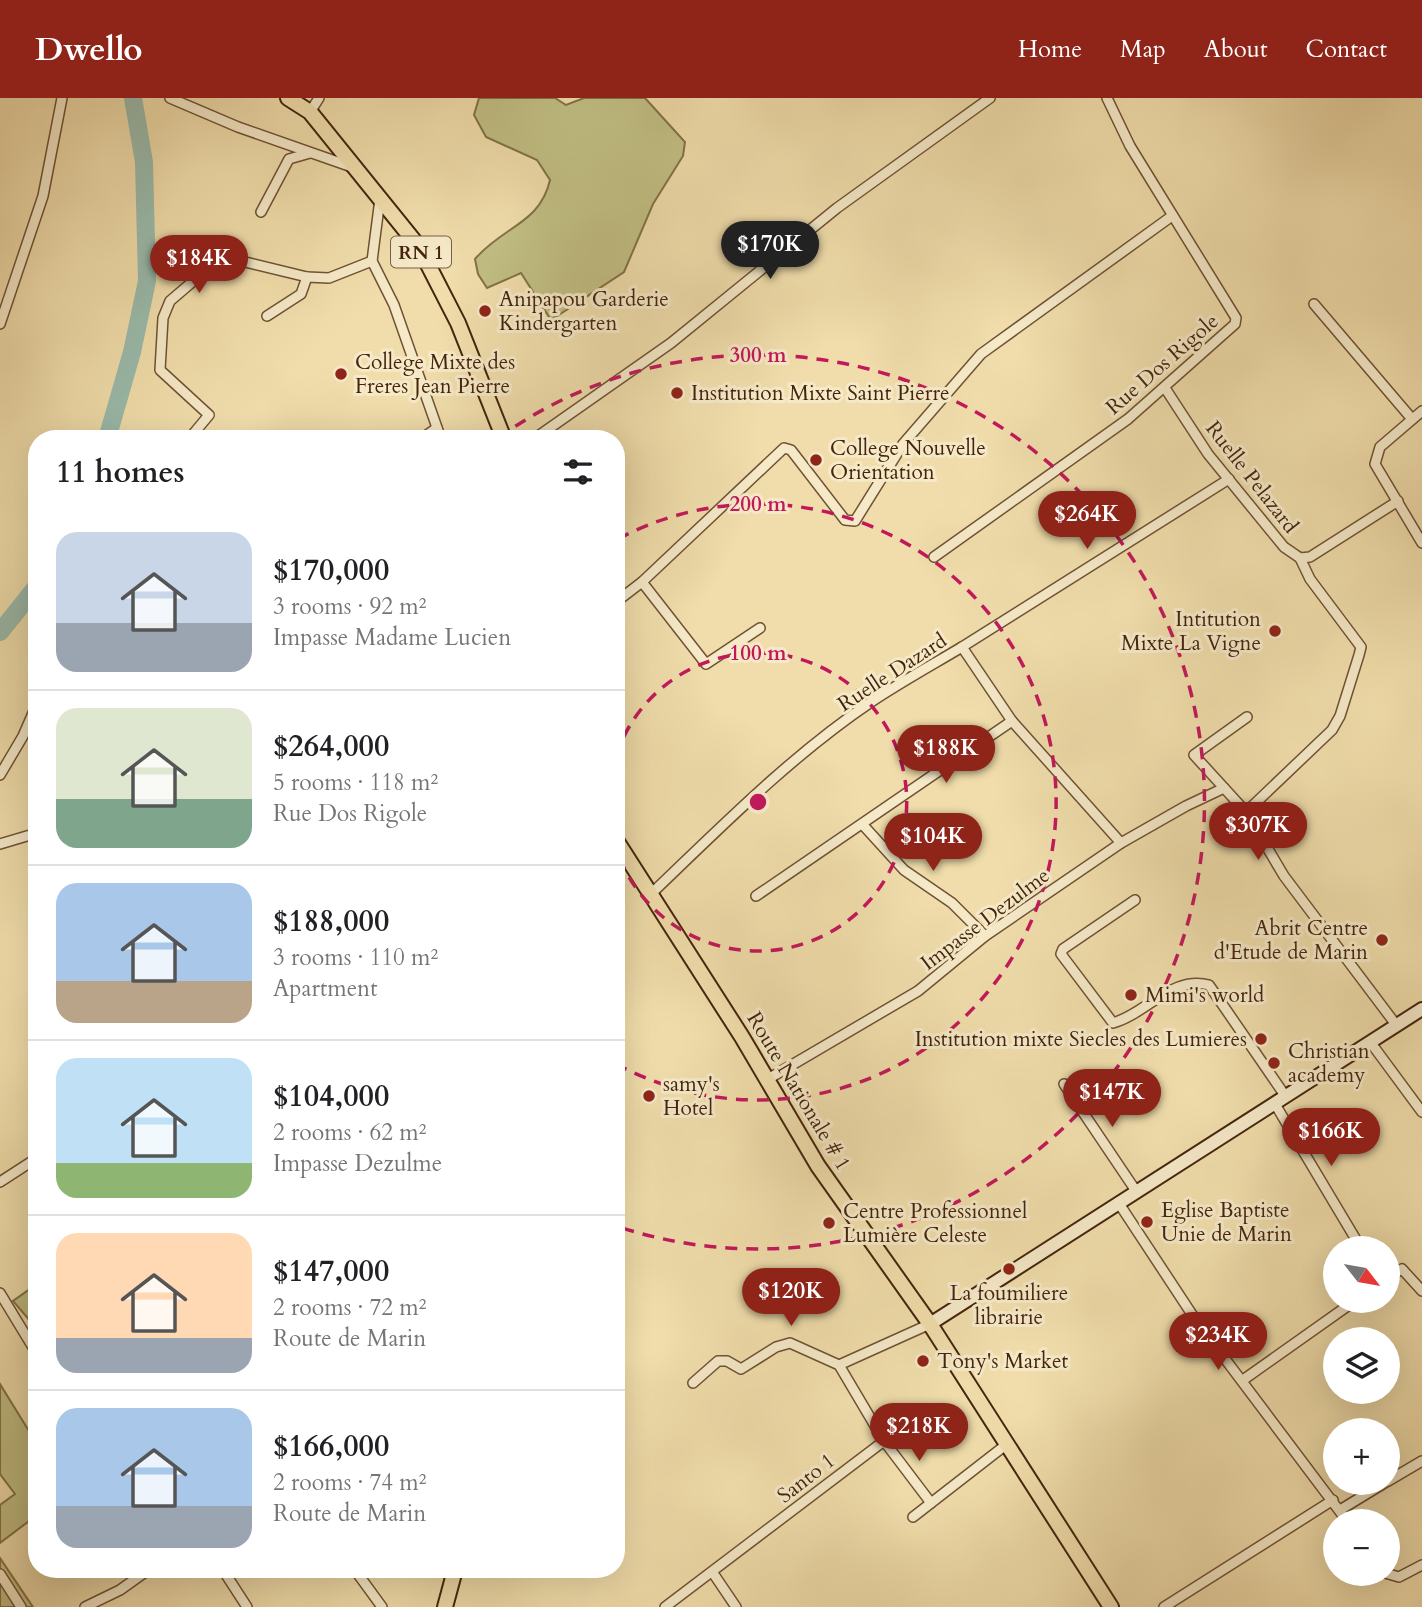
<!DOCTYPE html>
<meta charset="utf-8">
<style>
body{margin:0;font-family:Cardo,serif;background:#f6f6f6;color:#202124;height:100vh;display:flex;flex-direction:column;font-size:26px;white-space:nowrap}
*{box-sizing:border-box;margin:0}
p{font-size:23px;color:#757577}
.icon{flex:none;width:38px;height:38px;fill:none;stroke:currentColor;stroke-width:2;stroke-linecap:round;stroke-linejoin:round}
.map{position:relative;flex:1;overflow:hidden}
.drawer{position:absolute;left:28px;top:332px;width:597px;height:1148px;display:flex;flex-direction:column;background:#fff;border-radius:28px;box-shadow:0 7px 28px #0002}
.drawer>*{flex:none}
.needle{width:46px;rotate:121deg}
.buttons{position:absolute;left:1323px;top:1138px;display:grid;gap:14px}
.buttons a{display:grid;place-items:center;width:77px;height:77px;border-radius:50%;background:#fff;box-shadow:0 7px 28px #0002;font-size:35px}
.price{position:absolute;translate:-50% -60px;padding:0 16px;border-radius:24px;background:#8f2418;color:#fff;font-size:23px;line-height:46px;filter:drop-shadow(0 2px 4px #0008)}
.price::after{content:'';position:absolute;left:50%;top:42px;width:21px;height:16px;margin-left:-10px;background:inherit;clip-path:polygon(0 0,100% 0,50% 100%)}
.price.selected{background:#222;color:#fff}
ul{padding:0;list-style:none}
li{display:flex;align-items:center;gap:21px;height:175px;padding:0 28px}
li+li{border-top:2px solid #e0e0e0}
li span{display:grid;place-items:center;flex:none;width:196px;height:140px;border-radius:21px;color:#555}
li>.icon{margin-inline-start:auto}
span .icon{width:84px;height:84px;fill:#fffc;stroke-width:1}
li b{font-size:30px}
h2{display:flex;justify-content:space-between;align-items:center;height:84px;padding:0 28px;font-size:30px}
header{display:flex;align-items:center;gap:42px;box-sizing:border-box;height:98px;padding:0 35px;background:#8f2418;color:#fff}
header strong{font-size:33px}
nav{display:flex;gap:38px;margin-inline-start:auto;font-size:24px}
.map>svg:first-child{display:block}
.green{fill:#c1bf84;stroke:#827248;stroke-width:2}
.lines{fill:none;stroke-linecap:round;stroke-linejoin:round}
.river{stroke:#9abbac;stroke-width:18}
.minor-casing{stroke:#6f5234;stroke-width:12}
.secondary-casing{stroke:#44240d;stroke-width:16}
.primary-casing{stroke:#44240d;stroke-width:18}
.minor{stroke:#f5e9c8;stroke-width:9}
.secondary{stroke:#f5e9c8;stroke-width:12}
.primary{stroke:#f0ddab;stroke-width:14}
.ring{fill:none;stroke:#c2185b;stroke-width:3.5;stroke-dasharray:12 9}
.poi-dot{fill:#8f2418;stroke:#f5e9c8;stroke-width:2.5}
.labels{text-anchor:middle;stroke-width:6;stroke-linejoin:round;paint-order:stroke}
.shield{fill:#f5e9c8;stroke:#795f45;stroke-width:2}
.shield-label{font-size:19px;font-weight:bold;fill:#44240d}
.poi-label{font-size:21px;fill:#44240d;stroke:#f5e9c8;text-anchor:start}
.street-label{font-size:21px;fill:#44240d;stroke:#f5e9c8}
.centre{fill:#c2185b;stroke:#f5e9c8;stroke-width:3.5}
.ring-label{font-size:21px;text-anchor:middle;font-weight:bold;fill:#c2185b;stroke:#f5e9c8;stroke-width:6;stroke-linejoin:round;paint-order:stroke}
</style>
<header>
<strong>Dwello</strong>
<nav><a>Home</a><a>Map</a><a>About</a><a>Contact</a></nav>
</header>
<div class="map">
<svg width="1422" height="1509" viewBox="0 0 1422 1509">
<rect width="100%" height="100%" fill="#f0ddab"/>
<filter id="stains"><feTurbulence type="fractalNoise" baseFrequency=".00286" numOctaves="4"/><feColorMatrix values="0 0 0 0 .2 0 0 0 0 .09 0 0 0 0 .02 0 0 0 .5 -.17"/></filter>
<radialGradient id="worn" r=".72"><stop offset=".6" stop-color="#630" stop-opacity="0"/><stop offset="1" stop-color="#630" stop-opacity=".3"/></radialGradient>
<g class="green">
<path d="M479,0H555L566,7L584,0H645L685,44L683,58L653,106L624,174L551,222L521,175L487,190L478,176L475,161C503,128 540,126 550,82L537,62L486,39L474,17Z"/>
<polygon points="37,1186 37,1231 13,1203"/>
<polygon points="0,1286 37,1346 37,1417 0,1445 0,1407 15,1396 0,1376"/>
<polygon points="0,1460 33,1509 0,1509"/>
</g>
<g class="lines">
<g class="river">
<polyline points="107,341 132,254 147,183 144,64 133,0"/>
<polyline points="0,534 37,488"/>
</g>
<g class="minor-casing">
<g id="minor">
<polyline points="170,0 238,29 352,69"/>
<polyline points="310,14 319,0"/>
<polyline points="380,101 372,163 394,207 441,341"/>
<polyline points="261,114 289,61 310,55"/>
<polyline points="1314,206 1412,321"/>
<polyline points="267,218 301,196 307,179"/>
<polyline points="0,226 43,98 62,0"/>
<polyline points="1165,290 1208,356 1284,449 1300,460 1310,459 1398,403"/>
<polyline points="1422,313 1380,349 1375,366 1422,445"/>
<polyline points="189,341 209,317 160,272 163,220 170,203 219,161 229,160 307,179 329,180 372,163"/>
<polyline points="421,341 437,330"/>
<polyline points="534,341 671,245 837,110 990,0"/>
<polyline points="934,459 1128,321 1235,226 1236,220 1130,48 1107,0"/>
<polyline points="642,484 706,566 760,530"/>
<polyline points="616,504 642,484 784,350 791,352 845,422 855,423 903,346 981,256 1172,118"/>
<polyline points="962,549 1229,381"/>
<polyline points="1247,619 1194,657 1246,714 1284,778 1397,928"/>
<polyline points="0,677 23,638 37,606"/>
<polyline points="1246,714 1332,632 1340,618 1359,557 1361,549 1310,481 1300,460"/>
<polyline points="863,727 904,772 952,805 985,838"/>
<polyline points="0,746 37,735"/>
<path d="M651,796C721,729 791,658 871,604C901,584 932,567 962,549L1012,623L1121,745"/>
<polyline points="756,798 1012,623"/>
<path d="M1135,802L1063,851L1061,856L1113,925C1146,916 1172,877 1209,887L1286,999"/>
<polyline points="1371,945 1422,1014"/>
<polyline points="768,981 918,893 985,838 1121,745 1186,708 1224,690"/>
<polyline points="1064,986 1136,1093"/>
<polyline points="1275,1006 1361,1150"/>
<polyline points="0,1084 37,1060"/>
<polyline points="1118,1104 1195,1221 1347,1423"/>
<polyline points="1388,1179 1402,1171 1422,1193"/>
<polyline points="0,1195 34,1251"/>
<polyline points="1243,1282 1356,1202"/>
<polyline points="693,1285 718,1263 727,1263 741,1271 776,1249 790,1245 839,1267"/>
<polyline points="884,1343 931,1405"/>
<polyline points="1388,1383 1422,1363"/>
<polyline points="1340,1412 1386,1384"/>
<polyline points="913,1419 1007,1346"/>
<polyline points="223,1472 247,1509"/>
<polyline points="355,1472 382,1509"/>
<polyline points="713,1475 736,1509"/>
<polyline points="1385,1475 1399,1479 1422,1467"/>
<polyline points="0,1476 21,1509"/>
<polyline points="85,1509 120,1492 148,1472"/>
<polyline points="665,1509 884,1343 839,1267 930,1226"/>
<polyline points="1164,1509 1333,1402"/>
</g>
</g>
<g class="secondary-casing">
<polyline id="secondary" points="930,1226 1422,911"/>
</g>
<g class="primary-casing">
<g id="primary">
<polyline points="288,0 310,14 419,149 458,225 504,341"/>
<polyline points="616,742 742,939 818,1068 930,1226 1111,1509"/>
<polyline points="445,1509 455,1472"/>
</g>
</g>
<use href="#minor" class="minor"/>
<use href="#secondary" class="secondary"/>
<use href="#primary" class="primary"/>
</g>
<g class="ring">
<path d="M616 658A149 149 0 1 1 616 750"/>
<path d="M618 441A298 298 0 1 1 618 967"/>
<path d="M498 340A447 447 0 1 1 616 1128"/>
</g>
<g class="poi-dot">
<circle cx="485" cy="213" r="7"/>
<circle cx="341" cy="276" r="7"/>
<circle cx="677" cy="295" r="7"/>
<circle cx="816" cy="362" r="7"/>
<circle cx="1275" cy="533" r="7"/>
<circle cx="1382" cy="842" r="7"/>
<circle cx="1131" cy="897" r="7"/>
<circle cx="1261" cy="941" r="7"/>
<circle cx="1274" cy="965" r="7"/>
<circle cx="649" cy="998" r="7"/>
<circle cx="1147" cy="1124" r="7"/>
<circle cx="829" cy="1125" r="7"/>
<circle cx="1009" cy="1171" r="7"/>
<circle cx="923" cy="1263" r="7"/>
</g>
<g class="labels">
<rect class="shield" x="391" y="138.5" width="60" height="31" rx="5"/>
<g class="shield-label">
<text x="421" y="161">RN 1</text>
</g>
<g class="poi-label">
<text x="499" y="208">Anipapou Garderie<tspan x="499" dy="24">Kindergarten</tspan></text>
<text x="355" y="271">College Mixte des<tspan x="355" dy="24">Freres Jean Pierre</tspan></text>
<text x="691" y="302">Institution Mixte Saint Pierre</text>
<text x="830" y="357">College Nouvelle<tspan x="830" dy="24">Orientation</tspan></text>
<text x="1261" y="528" text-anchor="end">Intitution<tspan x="1261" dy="24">Mixte La Vigne</tspan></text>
<text x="1368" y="837" text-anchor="end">Abrit Centre<tspan x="1368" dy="24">d'Etude de Marin</tspan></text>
<text x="1145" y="904">Mimi's world</text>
<text x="1247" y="948" text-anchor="end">Institution mixte Siecles des Lumieres</text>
<text x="1288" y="960">Christian<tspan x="1288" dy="24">academy</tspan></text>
<text x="663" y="993">samy's<tspan x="663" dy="24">Hotel</tspan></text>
<text x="1161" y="1119">Eglise Baptiste<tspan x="1161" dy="24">Unie de Marin</tspan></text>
<text x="843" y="1120">Centre Professionnel<tspan x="843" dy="24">Lumière Celeste</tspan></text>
<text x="1009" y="1202" text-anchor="middle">La foumiliere<tspan x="1009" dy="24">librairie</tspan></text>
<text x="937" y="1270">Tony's Market</text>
</g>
<g class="street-label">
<text transform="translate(1162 266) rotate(-41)" y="7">Rue Dos Rigole</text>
<text transform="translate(1252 379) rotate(52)" y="7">Ruelle Pelazard</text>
<text transform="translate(892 574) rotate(-33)" y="7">Ruelle Dazard</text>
<text transform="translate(985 821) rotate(-37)" y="7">Impasse Dezulme</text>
<text transform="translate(799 993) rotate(59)" y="7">Route Nationale # 1</text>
<text transform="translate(806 1380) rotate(-38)" y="7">Santo 1</text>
</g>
</g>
<circle cx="758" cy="704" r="10" class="centre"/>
<g class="ring-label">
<text x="758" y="264">300 m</text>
<text x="758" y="413">200 m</text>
<text x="758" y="562">100 m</text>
</g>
<rect width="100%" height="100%" filter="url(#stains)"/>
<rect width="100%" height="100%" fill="url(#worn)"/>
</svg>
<div class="buttons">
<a><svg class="needle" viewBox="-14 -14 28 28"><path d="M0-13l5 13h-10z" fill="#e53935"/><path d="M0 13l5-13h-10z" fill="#757577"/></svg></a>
<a><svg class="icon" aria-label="layers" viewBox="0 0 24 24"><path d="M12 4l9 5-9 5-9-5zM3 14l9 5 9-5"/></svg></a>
<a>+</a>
<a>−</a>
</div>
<b class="price selected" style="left:770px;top:183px">$170K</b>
<b class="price" style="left:199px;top:197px">$184K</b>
<b class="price" style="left:1087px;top:453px">$264K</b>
<b class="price" style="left:946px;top:687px">$188K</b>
<b class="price" style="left:1258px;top:764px">$307K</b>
<b class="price" style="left:933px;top:775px">$104K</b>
<b class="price" style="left:1112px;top:1031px">$147K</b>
<b class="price" style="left:1331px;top:1070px">$166K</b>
<b class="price" style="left:791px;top:1230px">$120K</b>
<b class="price" style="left:1218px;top:1274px">$234K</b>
<b class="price" style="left:919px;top:1365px">$218K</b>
<section class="drawer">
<h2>11 homes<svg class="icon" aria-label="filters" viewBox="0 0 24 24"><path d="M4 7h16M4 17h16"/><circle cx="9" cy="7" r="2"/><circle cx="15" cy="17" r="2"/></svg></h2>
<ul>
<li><span style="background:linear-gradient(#c9d6e8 65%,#9aa5b1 0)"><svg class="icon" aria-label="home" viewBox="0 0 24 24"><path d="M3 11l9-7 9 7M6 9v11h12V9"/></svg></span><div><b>$170,000</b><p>3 rooms · 92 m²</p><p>Impasse Madame Lucien</p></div></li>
<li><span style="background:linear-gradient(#dfe7d0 65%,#7fa58c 0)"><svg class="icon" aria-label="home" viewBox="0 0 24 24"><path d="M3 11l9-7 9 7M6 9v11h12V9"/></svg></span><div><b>$264,000</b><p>5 rooms · 118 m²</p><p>Rue Dos Rigole</p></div></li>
<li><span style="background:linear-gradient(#a9c7e8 70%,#b9a48a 0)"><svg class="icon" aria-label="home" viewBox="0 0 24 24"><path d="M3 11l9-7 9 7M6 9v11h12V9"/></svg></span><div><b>$188,000</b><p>3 rooms · 110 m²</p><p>Apartment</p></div></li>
<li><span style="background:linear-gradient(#bfe0f5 75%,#8fb573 0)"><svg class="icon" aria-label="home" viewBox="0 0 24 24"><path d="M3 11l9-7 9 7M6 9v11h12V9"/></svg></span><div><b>$104,000</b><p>2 rooms · 62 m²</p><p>Impasse Dezulme</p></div></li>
<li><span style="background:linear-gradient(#ffd9b3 75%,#9aa5b1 0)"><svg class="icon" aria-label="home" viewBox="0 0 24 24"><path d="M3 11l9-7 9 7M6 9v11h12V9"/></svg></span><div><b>$147,000</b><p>2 rooms · 72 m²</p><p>Route de Marin</p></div></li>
<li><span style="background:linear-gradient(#a9c7e8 70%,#9aa5b1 0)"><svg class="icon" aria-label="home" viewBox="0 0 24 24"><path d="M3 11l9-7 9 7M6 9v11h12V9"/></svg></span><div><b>$166,000</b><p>2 rooms · 74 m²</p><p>Route de Marin</p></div></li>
</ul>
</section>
</div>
